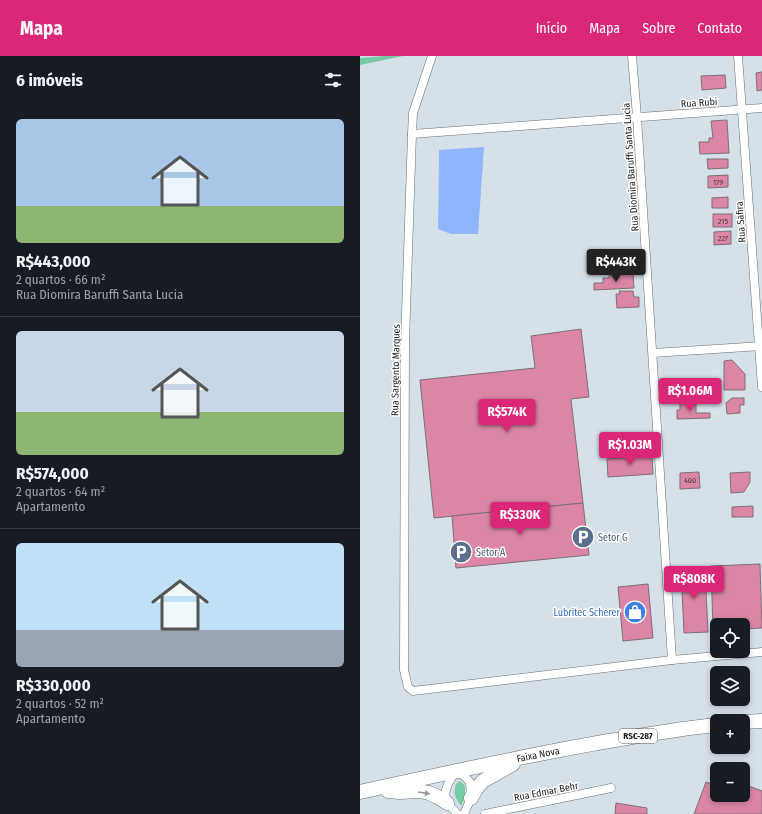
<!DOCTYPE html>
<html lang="pt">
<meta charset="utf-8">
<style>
body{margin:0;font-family:"Fira Sans Condensed",sans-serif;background:#20242c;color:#f1f3f6;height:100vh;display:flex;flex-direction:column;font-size:15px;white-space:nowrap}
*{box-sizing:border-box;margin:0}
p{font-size:13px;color:#9ea1a6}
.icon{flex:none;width:22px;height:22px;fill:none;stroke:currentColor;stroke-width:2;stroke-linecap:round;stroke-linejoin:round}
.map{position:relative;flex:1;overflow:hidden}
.side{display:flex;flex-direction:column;background:#171b24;width:360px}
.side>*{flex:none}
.fabs{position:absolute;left:350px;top:562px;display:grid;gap:8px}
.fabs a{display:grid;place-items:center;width:40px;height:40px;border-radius:6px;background:#171b24;box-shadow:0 2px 6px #0003;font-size:20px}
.price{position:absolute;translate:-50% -34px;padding:0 9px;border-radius:4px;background:#db2777;color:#fff;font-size:13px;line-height:26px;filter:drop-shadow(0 1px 2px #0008)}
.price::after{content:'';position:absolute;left:50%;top:24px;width:12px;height:9px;margin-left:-6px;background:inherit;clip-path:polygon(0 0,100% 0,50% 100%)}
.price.current{background:#222;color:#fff}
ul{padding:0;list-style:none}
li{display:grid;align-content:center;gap:8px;height:212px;padding:0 16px}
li+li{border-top:1px solid #363941}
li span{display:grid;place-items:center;height:124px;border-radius:6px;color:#555}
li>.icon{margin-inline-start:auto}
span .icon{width:72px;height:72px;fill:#fffc;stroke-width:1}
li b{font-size:17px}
h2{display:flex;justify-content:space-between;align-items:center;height:48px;padding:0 16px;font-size:17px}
header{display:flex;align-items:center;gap:24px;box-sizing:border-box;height:56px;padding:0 20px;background:#db2777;color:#fff}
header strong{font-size:19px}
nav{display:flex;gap:22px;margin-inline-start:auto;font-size:14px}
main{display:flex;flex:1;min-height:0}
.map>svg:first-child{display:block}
.green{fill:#77caa6}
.water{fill:#8fb5fd}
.building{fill:#db86a6;stroke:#7c7074}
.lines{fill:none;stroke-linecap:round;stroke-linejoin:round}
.street-casing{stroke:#676f77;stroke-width:9}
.highway-casing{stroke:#676f77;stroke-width:15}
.street{stroke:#fff;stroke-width:8}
.highway{stroke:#fff;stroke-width:14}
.oneway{fill:#98999a}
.labels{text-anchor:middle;stroke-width:3;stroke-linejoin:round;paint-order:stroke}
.number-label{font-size:8px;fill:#4a3641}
.shield{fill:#fff;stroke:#5e6062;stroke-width:1}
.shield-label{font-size:9px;font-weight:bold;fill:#191c1f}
.street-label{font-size:10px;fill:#191c1f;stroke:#fff}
.service-label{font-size:10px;fill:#4e5e75;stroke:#fff;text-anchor:start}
.shop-label{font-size:10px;fill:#366cbe;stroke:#fff;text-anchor:end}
</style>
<header>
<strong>Mapa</strong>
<nav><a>Início</a><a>Mapa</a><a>Sobre</a><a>Contato</a></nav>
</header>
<main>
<section class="side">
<h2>6 imóveis<svg class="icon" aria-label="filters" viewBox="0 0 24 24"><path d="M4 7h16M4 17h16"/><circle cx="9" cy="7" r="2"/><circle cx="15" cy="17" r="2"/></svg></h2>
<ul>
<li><span style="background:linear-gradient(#a9c7e8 70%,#8fb573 0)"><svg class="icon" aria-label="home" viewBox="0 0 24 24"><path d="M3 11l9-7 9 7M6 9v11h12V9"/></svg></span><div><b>R$443,000</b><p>2 quartos · 66 m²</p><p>Rua Diomira Baruffi Santa Lucia</p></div></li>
<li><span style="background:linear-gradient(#c9d6e8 65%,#8fb573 0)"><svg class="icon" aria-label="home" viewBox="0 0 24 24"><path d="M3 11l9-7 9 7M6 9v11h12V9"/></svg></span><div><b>R$574,000</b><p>2 quartos · 64 m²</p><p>Apartamento</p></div></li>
<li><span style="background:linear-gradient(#bfe0f5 70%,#9aa5b1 0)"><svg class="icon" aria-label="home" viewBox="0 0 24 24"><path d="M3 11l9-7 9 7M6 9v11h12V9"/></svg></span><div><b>R$330,000</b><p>2 quartos · 52 m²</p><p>Apartamento</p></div></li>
</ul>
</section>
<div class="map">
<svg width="402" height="758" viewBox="0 0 402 758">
<rect width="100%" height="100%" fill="#d6e0e9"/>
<g class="green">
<polygon points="24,0 43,0 0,9 0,2"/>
<path d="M100,725L105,730V742L101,750C95,742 93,738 96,728Z"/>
</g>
<polygon class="water" points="124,91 118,178 91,178 78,173 79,94"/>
<g class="building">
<polygon points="402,16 402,34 397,35 396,17"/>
<polygon points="365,19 366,32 342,34 341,20"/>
<polygon points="367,64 369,97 340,98 339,86 349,86 349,82 353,82 351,65"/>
<polygon points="347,103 368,103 368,112 348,113"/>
<polygon points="368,119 368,131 348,132 348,120"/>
<polygon points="368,141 368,152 352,152 352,142"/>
<rect x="353" y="158" width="19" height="13"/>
<polygon points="371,175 371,188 354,189 354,176"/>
<polygon points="273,218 274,232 234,234 234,227 243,227 243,222 249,222 249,219"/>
<polygon points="259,235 273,235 274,241 279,241 279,251 257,252 256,238 260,238"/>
<polygon points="221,273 229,341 211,343 223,447 74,462 60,324 175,312 171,280"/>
<polygon points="372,304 385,318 385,334 364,334 364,305"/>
<polygon points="372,342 384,342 384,349 380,349 380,357 367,358 366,347"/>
<polygon points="320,346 336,346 336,357 350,357 350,362 317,363 317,354 320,354"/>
<polygon points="292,400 293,418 248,421 247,403"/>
<polygon points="339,416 340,432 320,433 320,417"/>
<polygon points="390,416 390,426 384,436 371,437 370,417"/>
<polygon points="223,447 229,499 96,512 92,460"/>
<polygon points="393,450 393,461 372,461 372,451"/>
<polygon points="400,508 402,572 383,573 383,569 357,569 357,574 353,574 351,510"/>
<polygon points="345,512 348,576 324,577 321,513"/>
<polygon points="288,528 293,582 263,585 258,531"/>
<polygon points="346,726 357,730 357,739 383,739 383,728 402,735 402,758 334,758"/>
<polygon points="256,747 287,752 287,758 255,758"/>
</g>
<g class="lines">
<g class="street-casing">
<g id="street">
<polyline points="72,0 53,57 52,78 45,286 44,614 48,631 53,635 312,604 402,596"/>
<polyline points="272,0 277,61 312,604"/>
<polyline points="378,0 402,331"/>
<polyline points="52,78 402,52"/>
<polyline points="293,297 402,290"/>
<path d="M98,758C95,755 89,750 87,746C82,735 90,724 96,715L105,721L110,726L111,742L104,758"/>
<polyline points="125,758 251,732"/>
</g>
</g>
<g class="highway-casing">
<g id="highway">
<polyline points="383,666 402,665"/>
<polyline points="28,735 40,736 59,735 69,737 78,741 87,747"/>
<path id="s1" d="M0,736C83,718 166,699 249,685C285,679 321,672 357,669"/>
<polyline points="111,742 116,733 123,725 153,708"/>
</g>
</g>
<use href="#street" class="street"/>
<use href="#highway" class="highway"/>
</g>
<defs><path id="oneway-solid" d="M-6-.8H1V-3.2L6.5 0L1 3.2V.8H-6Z"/></defs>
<use class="oneway" href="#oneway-solid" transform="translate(64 737) rotate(9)"/>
<defs>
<g id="parking-disc" transform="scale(1.15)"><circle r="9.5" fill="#5c6f8a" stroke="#fff"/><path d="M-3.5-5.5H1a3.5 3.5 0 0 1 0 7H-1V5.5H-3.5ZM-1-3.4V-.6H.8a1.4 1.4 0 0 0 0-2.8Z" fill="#fff"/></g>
<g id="shop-disc" transform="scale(1.15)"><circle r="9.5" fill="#3f7fe0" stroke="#fff"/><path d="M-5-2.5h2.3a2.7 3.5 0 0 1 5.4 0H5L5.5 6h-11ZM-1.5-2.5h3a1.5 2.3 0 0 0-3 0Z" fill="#fff"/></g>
</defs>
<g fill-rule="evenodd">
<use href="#parking-disc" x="223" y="481"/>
<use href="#parking-disc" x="101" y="496"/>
<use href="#shop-disc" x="275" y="556"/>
</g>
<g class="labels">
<g class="number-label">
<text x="358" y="129">179</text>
<text x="363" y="168">215</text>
<text x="363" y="185">227</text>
<text x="330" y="427">400</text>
</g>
<rect class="shield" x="259" y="673" width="38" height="14" rx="3"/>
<g class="shield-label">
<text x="278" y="683">RSC-287</text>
</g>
<g class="street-label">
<text transform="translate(339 46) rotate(-4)" y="4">Rua Rubi</text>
<text transform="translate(270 111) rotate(-94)" y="4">Rua Diomira Baruffi Santa Lucia</text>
<text transform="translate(380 166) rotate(-94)" y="4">Rua Safira</text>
<text transform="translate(35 314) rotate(-89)" y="4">Rua Sargento Marques</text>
<text dy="4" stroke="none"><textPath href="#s1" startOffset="182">Faixa Nova</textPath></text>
<text transform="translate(186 735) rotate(-11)" y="4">Rua Edmar Behr</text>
</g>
<g class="service-label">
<text x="238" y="485">Setor G</text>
<text x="116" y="500">Setor A</text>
</g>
<g class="shop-label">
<text x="260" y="560">Lubritec Scherer</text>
</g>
</g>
</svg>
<div class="fabs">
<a><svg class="icon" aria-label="locate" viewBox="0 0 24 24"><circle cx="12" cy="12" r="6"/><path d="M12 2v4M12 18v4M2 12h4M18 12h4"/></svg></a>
<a><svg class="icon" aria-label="layers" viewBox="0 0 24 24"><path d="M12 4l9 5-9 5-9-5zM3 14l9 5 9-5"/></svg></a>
<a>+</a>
<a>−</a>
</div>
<b class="price current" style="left:256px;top:227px">R$443K</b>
<b class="price" style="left:330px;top:356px">R$1.06M</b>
<b class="price" style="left:147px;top:377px">R$574K</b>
<b class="price" style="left:270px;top:410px">R$1.03M</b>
<b class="price" style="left:160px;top:480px">R$330K</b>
<b class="price" style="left:334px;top:544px">R$808K</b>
</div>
</main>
